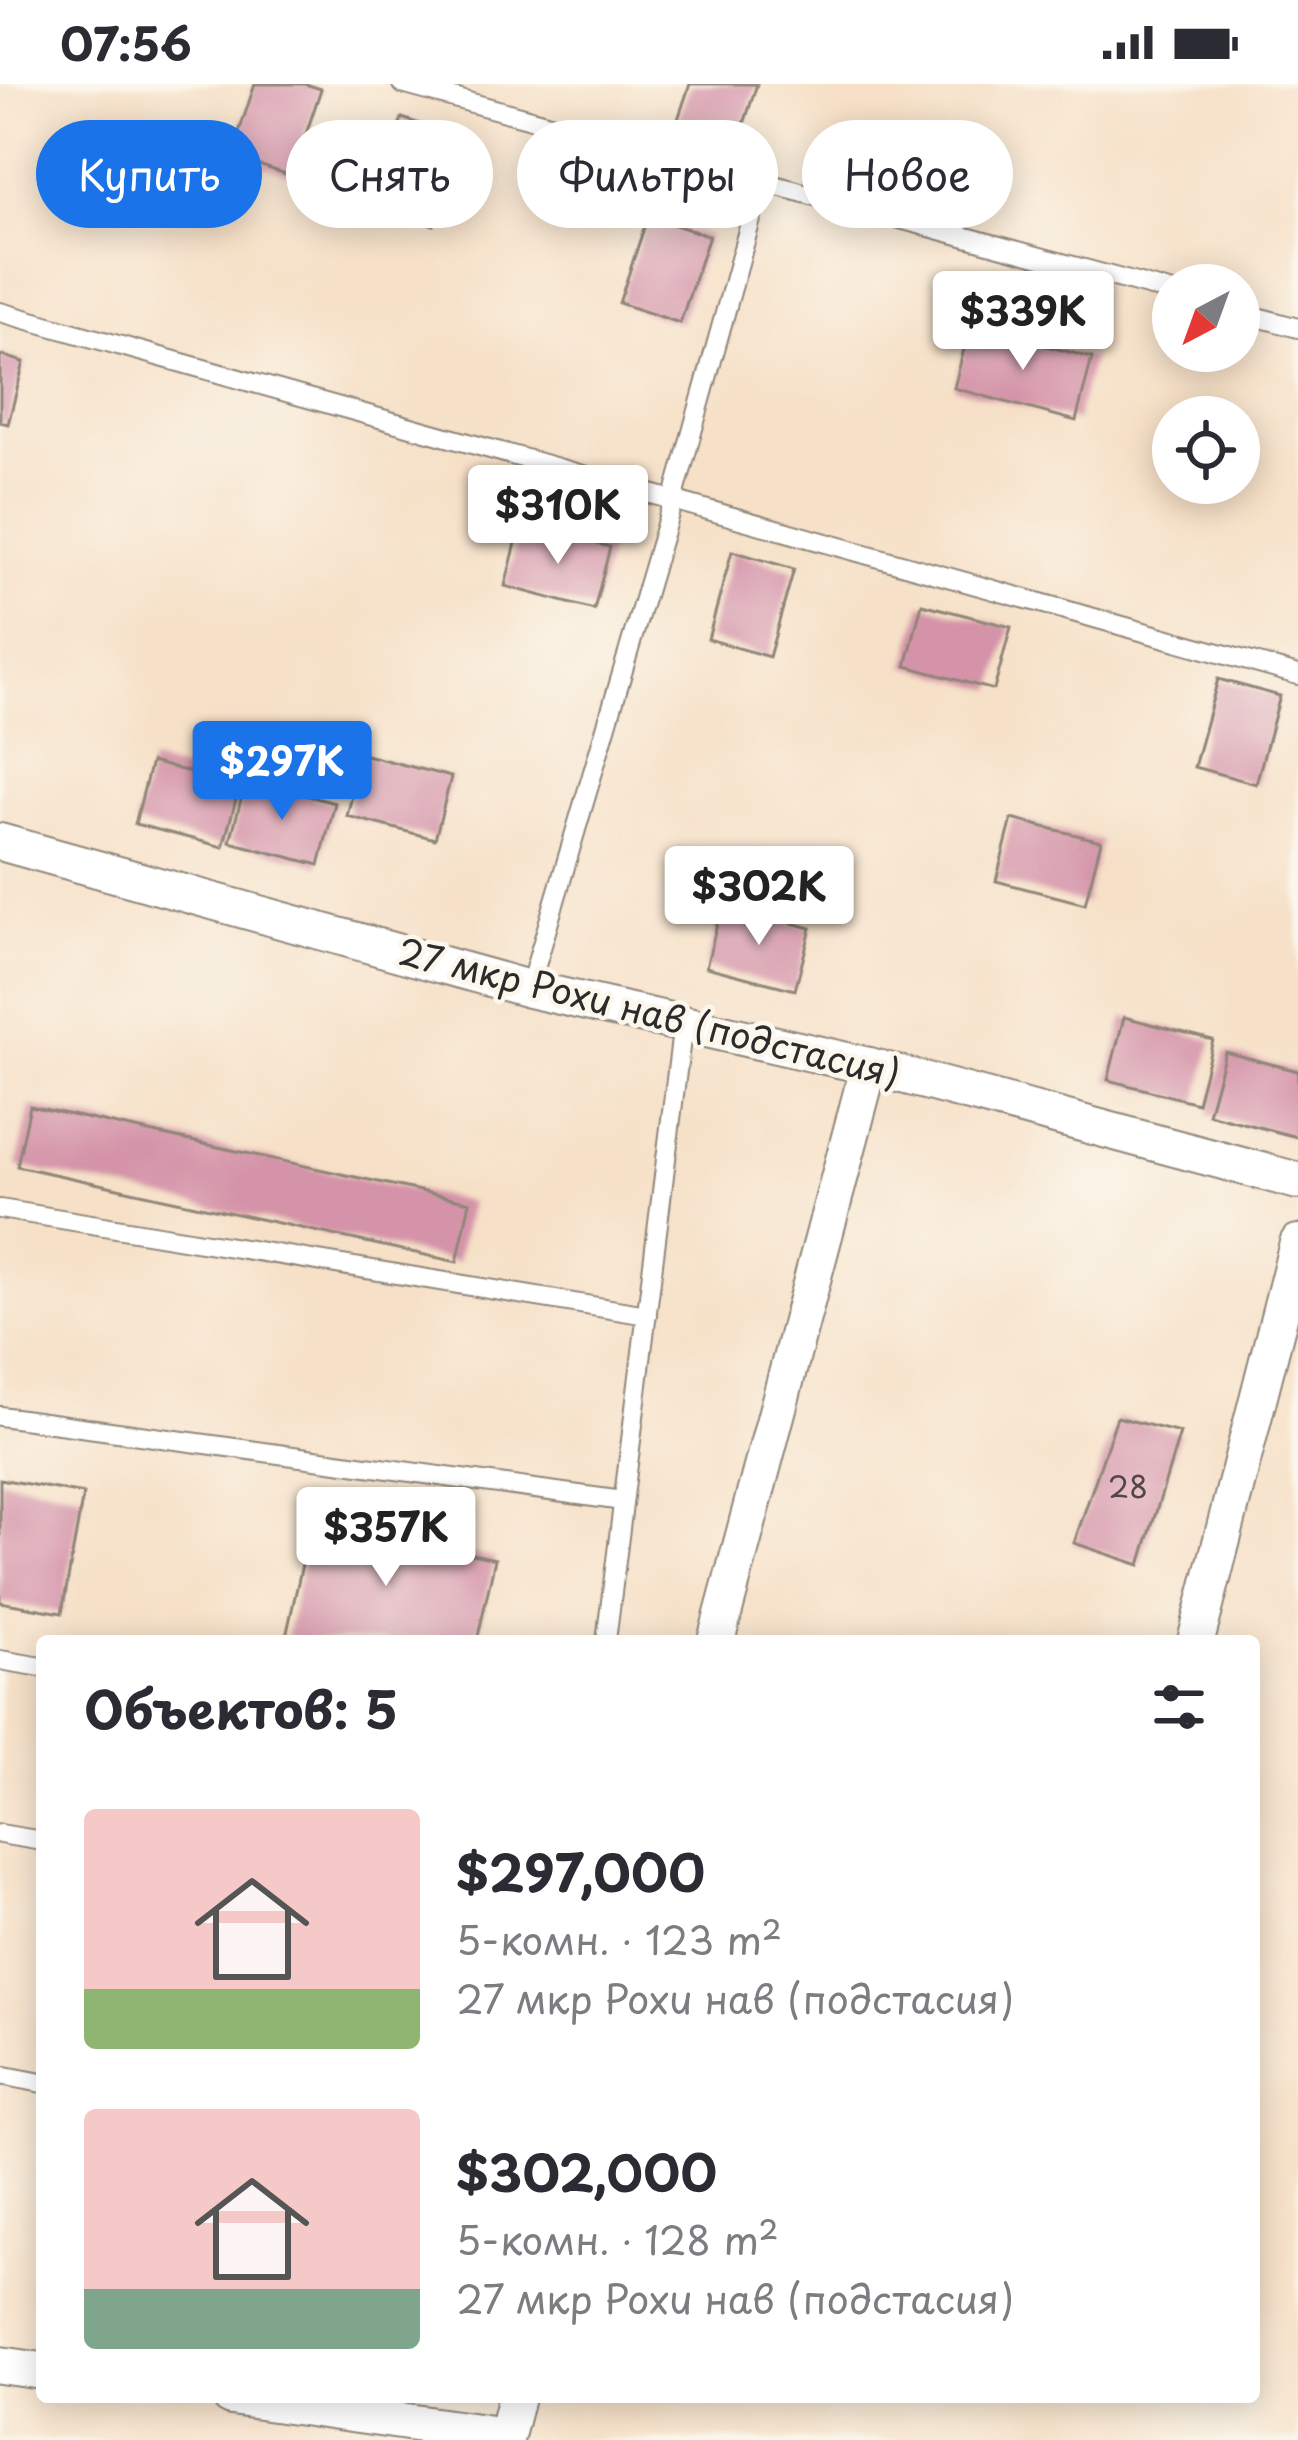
<!DOCTYPE html>
<html lang="ru">
<meta charset="utf-8">
<style>
body{margin:0;font-family:"Playpen Sans",sans-serif;background:#f7f7f7;color:#2b2b33;height:100vh;display:flex;flex-direction:column;font-size:45px;white-space:nowrap}
*{box-sizing:border-box;margin:0}
p{font-size:39px;color:#7c7c81}
.icon{flex:none;width:66px;height:66px;fill:none;stroke:currentColor;stroke-width:2;stroke-linecap:round;stroke-linejoin:round}
.map{position:relative;flex:1;overflow:hidden}
.drawer{position:absolute;left:36px;top:1551px;width:1224px;height:768px;display:flex;flex-direction:column;background:#fff;border-radius:12px;box-shadow:0 6px 30px #0003}
.drawer>*{flex:none}
.hud{position:absolute;left:36px;top:36px;width:1227px;height:108px;display:flex;gap:24px}
.needle{width:78px;rotate:221deg}
.controls{position:absolute;left:1152px;top:180px;display:grid;gap:24px}
.controls a{display:grid;place-items:center;width:108px;height:108px;border-radius:50%;background:#fff;box-shadow:0 6px 30px #0003;font-size:60px}
.price{position:absolute;translate:-50% -102px;padding:0 27px;border-radius:12px;background:#fff;color:#222;font-size:39px;line-height:78px;filter:drop-shadow(0 3px 6px #0008)}
.price::after{content:'';position:absolute;left:50%;top:72px;width:36px;height:27px;margin-left:-18px;background:inherit;clip-path:polygon(0 0,100% 0,50% 100%)}
.price.current{background:#1a73e8;color:#fff}
ul{padding:0;list-style:none}
li{display:flex;align-items:center;gap:36px;height:300px;padding:0 48px}
li span{display:grid;place-items:center;flex:none;width:336px;height:240px;border-radius:12px;color:#555}
li>.icon{margin-inline-start:auto}
span .icon{width:144px;height:144px;fill:#fffc;stroke-width:1}
li b{font-size:51px}
h2{display:flex;justify-content:space-between;align-items:center;height:144px;padding:0 48px;font-size:51px}
.chip{padding:0 42px;border-radius:54px;background:#fff;box-shadow:0 6px 30px #0003;font-size:42px;line-height:108px}
.chip.current{background:#1a73e8;color:#fff}
.status{display:flex;justify-content:space-between;align-items:center;height:84px;padding:0 60px;background:#fff;direction:ltr}
.status svg{height:33px;fill:currentColor}
.map>svg:first-child{display:block}
.building{fill:#d493a8}
.lines{fill:none;stroke-linecap:round;stroke-linejoin:round}
.service-casing{stroke:#908679;stroke-width:22}
.minor-casing{stroke:#908679;stroke-width:40}
.service{stroke:#fff;stroke-width:18}
.minor{stroke:#fff;stroke-width:36}
.labels{text-anchor:middle;stroke-width:9;stroke-linejoin:round;paint-order:stroke}
.number-label{font-size:30px;fill:#55454a}
.street-label{font-size:36px;fill:#2b2b2b;stroke:#fbf7ec}
</style>
<div class="status"><b>07:56</b><svg viewBox="0 0 49 12"><path d="M0 12V9h3v3zM5 12V6h3v6zM10 12V3h3v9zM15 12V0h3v12zM26 1h20v11H26zM47 4h2v5h-2z"/></svg></div>
<div class="map">
<svg width="1298" height="2356" viewBox="0 0 1298 2356">
<rect width="100%" height="100%" fill="#fbf7ec"/>
<filter id="ink" filterUnits="userSpaceOnUse"><feTurbulence type="fractalNoise" baseFrequency=".00833" numOctaves="2"/><feDisplacementMap in="SourceGraphic" scale="24" xChannelSelector="R" yChannelSelector="G"/><feConvolveMatrix kernelMatrix="1 2 1 2 8 2 1 2 1" color-interpolation-filters="sRGB"/></filter>
<filter id="wash" filterUnits="userSpaceOnUse"><feTurbulence type="fractalNoise" baseFrequency=".004" numOctaves="4" result="noise"/><feDisplacementMap in="SourceGraphic" scale="48" xChannelSelector="R" yChannelSelector="G"/><feGaussianBlur stdDeviation="2.7" result="paint"/><feColorMatrix in="noise" values="0 0 0 0 0 0 0 0 0 0 0 0 0 0 0 0 0 1.4 0 .05"/><feComposite in="paint" operator="in"/></filter>
<g filter="url(#wash)">
<rect width="100%" height="100%" fill="#f6e0c7"/>
<g id="blocks">
<g class="building">
<polygon points="255,0 305,0 321,5 292,92 231,72"/>
<polygon points="690,0 757,0 733,74 672,53"/>
<polygon points="402,34 463,55 434,141 373,121"/>
<polygon points="648,132 709,152 680,239 619,219"/>
<polygon points="970,242 1092,274 1076,337 954,304"/>
<polygon points="0,271 24,278 8,340 0,338"/>
<polygon points="521,440 610,463 594,526 505,502"/>
<polygon points="732,467 794,485 769,573 708,555"/>
<polygon points="922,520 1011,543 994,606 906,582"/>
<polygon points="1218,595 1280,612 1256,700 1194,683"/>
<polygon points="362,670 451,693 435,755 347,732"/>
<polygon points="151,678 240,701 223,763 135,740"/>
<polygon points="246,696 335,719 319,781 230,758"/>
<polygon points="1012,735 1101,757 1085,820 996,797"/>
<polygon points="722,821 811,844 795,906 706,883"/>
<polygon points="1124,933 1213,956 1197,1019 1108,996"/>
<polygon points="1225,968 1298,987 1297,1053 1208,1030"/>
<polygon points="30,1022 470,1118 457,1178 17,1082"/>
<polygon points="1117,1333 1180,1349 1140,1481 1074,1459"/>
<polygon points="0,1395 83,1410 62,1529 0,1518"/>
<polygon points="312,1435 495,1475 477,1557 303,1557 286,1553"/>
</g>
</g>
</g>
<g filter="url(#ink)">
<use href="#blocks" fill-opacity="0" stroke="#908679" stroke-width="3"/>
<g class="lines">
<g class="service-casing">
<g id="service">
<polyline points="402,0 1173,209"/>
<polyline points="0,228 1298,591"/>
<polyline points="1239,228 1298,244"/>
<polyline points="529,905 674,413 762,96"/>
<polyline points="0,1125 647,1231"/>
<polyline points="0,1332 623,1417"/>
<polyline points="606,1557 683,939"/>
<polyline points="0,1576 42,1583"/>
<polyline points="0,1750 42,1757"/>
<polyline points="0,1991 42,1999"/>
</g>
</g>
<g class="minor-casing">
<g id="minor">
<polyline points="0,758 529,905 869,982 1298,1097"/>
<polyline points="716,1557 869,982"/>
<polyline points="1196,1557 1298,1159"/>
<polyline points="0,2281 42,2287"/>
<polyline points="231,2313 506,2352 516,2313"/>
</g>
</g>
<use href="#service" class="service"/>
<use href="#minor" class="minor"/>
</g>
</g>
<g class="labels">
<g class="number-label">
<text x="1128" y="1414">28</text>
</g>
<g class="street-label">
<text transform="translate(649 929) rotate(14)" y="13">27 мкр Рохи нав (подстасия)</text>
</g>
</g>
</svg>
<div class="controls">
<a><svg class="needle" viewBox="-14 -14 28 28"><path d="M0-13l5 13h-10z" fill="#e53935"/><path d="M0 13l5-13h-10z" fill="#7c7c81"/></svg></a>
<a><svg class="icon" aria-label="locate" viewBox="0 0 24 24"><circle cx="12" cy="12" r="6"/><path d="M12 2v4M12 18v4M2 12h4M18 12h4"/></svg></a>
</div>
<b class="price" style="left:1023px;top:289px">$339K</b>
<b class="price" style="left:558px;top:483px">$310K</b>
<b class="price current" style="left:282px;top:739px">$297K</b>
<b class="price" style="left:759px;top:864px">$302K</b>
<b class="price" style="left:386px;top:1505px">$357K</b>
<div class="hud">
<a class="chip current">Купить</a>
<a class="chip">Снять</a>
<a class="chip">Фильтры</a>
<a class="chip">Новое</a>
</div>
<section class="drawer">
<h2>Объектов: 5<svg class="icon" aria-label="filters" viewBox="0 0 24 24"><path d="M4 7h16M4 17h16"/><circle cx="9" cy="7" r="2"/><circle cx="15" cy="17" r="2"/></svg></h2>
<ul>
<li><span style="background:linear-gradient(#f6c9c9 75%,#8fb573 0)"><svg class="icon" aria-label="home" viewBox="0 0 24 24"><path d="M3 11l9-7 9 7M6 9v11h12V9"/></svg></span><div><b>$297,000</b><p>5-комн. · 123 m²</p><p>27 мкр Рохи нав (подстасия)</p></div></li>
<li><span style="background:linear-gradient(#f6c9c9 75%,#7fa58c 0)"><svg class="icon" aria-label="home" viewBox="0 0 24 24"><path d="M3 11l9-7 9 7M6 9v11h12V9"/></svg></span><div><b>$302,000</b><p>5-комн. · 128 m²</p><p>27 мкр Рохи нав (подстасия)</p></div></li>
</ul>
</section>
</div>
